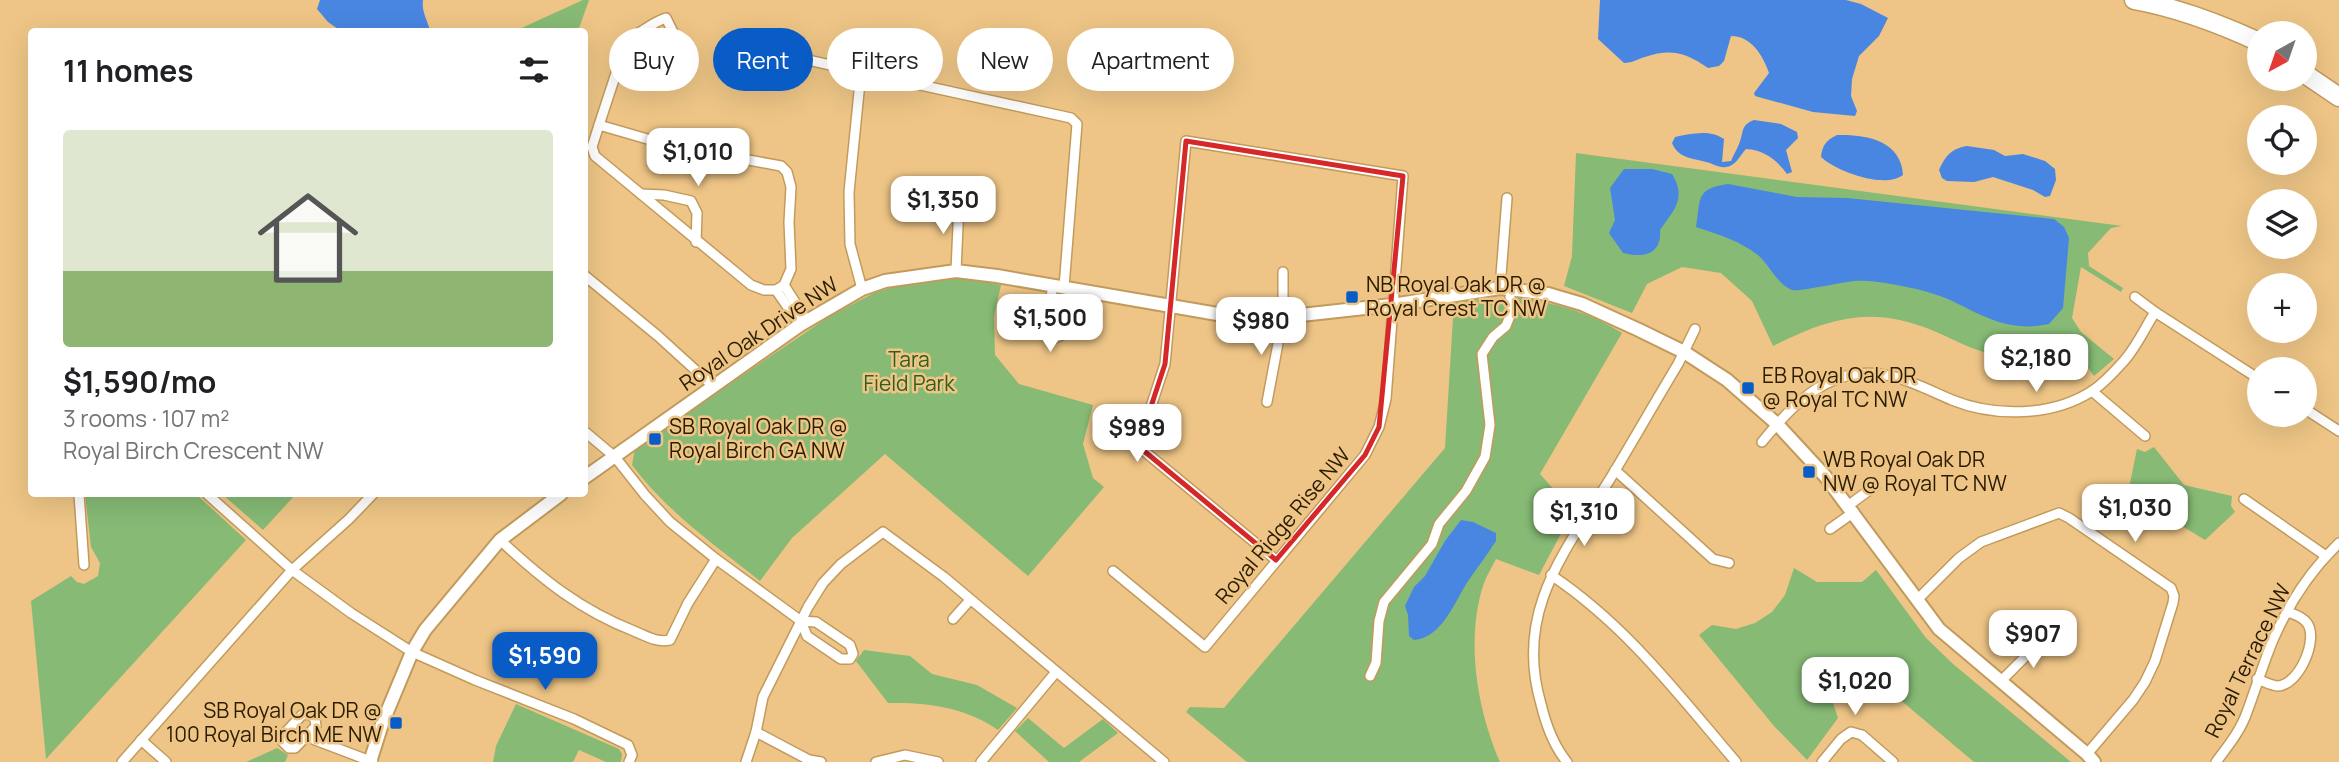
<!DOCTYPE html>
<meta charset="utf-8">
<style>
body{margin:0;font-family:Manrope,sans-serif;background:#f2f2f2;color:#202124;height:100vh;display:flex;flex-direction:column;font-size:26px;white-space:nowrap}
*{box-sizing:border-box;margin:0}
p{font-size:23px;color:#757577}
.icon{flex:none;width:38px;height:38px;fill:none;stroke:currentColor;stroke-width:2;stroke-linecap:round;stroke-linejoin:round}
.map{position:relative;flex:1;overflow:hidden}
.side{position:absolute;left:28px;top:28px;width:560px;height:469px;display:flex;flex-direction:column;background:#fff;border-radius:7px;box-shadow:0 7px 28px #0002}
.side>*{flex:none}
.guide{position:absolute;left:609px;top:28px;width:665px;height:63px;display:flex;gap:14px}
.needle{width:46px;rotate:220deg}
.controls{position:absolute;left:2247px;top:21px;display:grid;gap:14px}
.controls a{display:grid;place-items:center;width:70px;height:70px;border-radius:50%;background:#fff;box-shadow:0 7px 28px #0002;font-size:35px}
.price{position:absolute;translate:-50% -60px;padding:0 16px;border-radius:14px;background:#fff;color:#222;font-size:23px;line-height:46px;filter:drop-shadow(0 2px 4px #0008)}
.price::after{content:'';position:absolute;left:50%;top:42px;width:21px;height:16px;margin-left:-10px;background:inherit;clip-path:polygon(0 0,100% 0,50% 100%)}
.price.active{background:#095cc6;color:#fff}
ul{padding:0;list-style:none}
li{display:grid;align-content:center;gap:14px;height:371px;padding:0 35px}
li span{display:grid;place-items:center;height:217px;border-radius:7px;color:#555}
li>.icon{margin-inline-start:auto}
span .icon{width:126px;height:126px;fill:#fffc;stroke-width:1}
li b{font-size:30px}
h2{display:flex;justify-content:space-between;align-items:center;height:84px;padding:0 35px;font-size:30px}
.chip{padding:0 24px;border-radius:32px;background:#fff;box-shadow:0 7px 28px #0002;font-size:24px;line-height:63px}
.chip.active{background:#095cc6;color:#fff}
.map>svg:first-child{display:block}
.green{fill:#86ba75}
.water{fill:#4986e1}
.lines{fill:none;stroke-linecap:round;stroke-linejoin:round}
.street-casing{stroke:#c29b5c;stroke-width:12}
.secondary-casing{stroke:#c29b5c;stroke-width:16}
.highway-casing{stroke:#c29b5c;stroke-width:21}
.street{stroke:#fff;stroke-width:9}
.secondary{stroke:#fff;stroke-width:12}
.highway{stroke:#fff;stroke-width:18}
.marked{fill:none;stroke:#d62828;stroke-width:5;stroke-linejoin:round}
.poi-dot{fill:#095cc6;stroke:#eec586;stroke-width:2.5}
.labels{text-anchor:middle;stroke-width:5;stroke-linejoin:round;paint-order:stroke}
.poi-label{font-size:21px;fill:#2b1c02;stroke:#eec586;text-anchor:start}
.street-label{font-size:21px;fill:#2b1c02;stroke:#eec586}
.park-label{font-size:21px;fill:#2f5e1d;stroke:#eec586}
</style>
<div class="map">
<svg width="2339" height="762" viewBox="0 0 2339 762">
<rect width="100%" height="100%" fill="#eec586"/>
<g class="green">
<polygon points="583,0 589,0 578,31 515,31"/>
<path d="M1576,153L2122,226L2111,228L2088,253L2089,266L2123,288L2121,292L2081,267L2072,318L2081,332L2114,359L2094,376L2068,341C2055,339 2045,349 2032,352C2022,355 2011,356 2000,355C1977,353 1955,340 1934,331C1873,305 1830,317 1773,346L1752,301L1721,273L1682,267L1647,284L1632,313L1564,286L1572,256Z"/>
<path d="M942,278H965L1001,285L994,316L995,355L1019,384L1093,405L1083,444L1093,478L1104,487L1028,576L885,454L792,538L760,581C715,545 667,512 632,465L635,448L830,316L876,292L908,283Z"/>
<path d="M1517,297C1555,303 1590,312 1622,333L1540,474L1573,511L1539,575L1496,559C1492,567 1487,575 1484,583C1465,639 1477,709 1500,762H1247L1186,712L1190,707L1224,708L1445,448L1454,302Z"/>
<polygon points="2154,447 2184,485 2232,496 2231,506 2235,512 2205,540 2128,493 2137,449 2145,452"/>
<polygon points="85,494 196,494 246,540 46,759 31,601 71,576 77,582 84,584 98,576 100,563 91,547"/>
<polygon points="222,494 296,494 263,530"/>
<polygon points="1794,568 1817,582 1862,582 1876,570 1926,638 1953,664 2071,762 1974,762 1860,666 1822,670 1838,718 1807,760 1774,726 1699,635 1712,625 1736,629 1755,623 1772,612 1785,595"/>
<path d="M864,650L910,656L932,674L977,685L1017,708L998,730C966,707 926,702 888,703L856,661Z"/>
<polygon points="516,704 619,749 622,754 621,762 606,762 579,750 573,762 493,762 496,746"/>
<polygon points="1028,718 1064,748 1103,719 1118,733 1079,762 1049,762 1015,731"/>
<polygon points="277,748 288,755 285,762 246,762"/>
</g>
<g class="water">
<path d="M320,0H423C421,11 428,21 430,31H341L328,22L317,9Z"/>
<path d="M1600,0H1846L1861,4L1888,18L1879,36L1859,56L1852,79L1851,96L1857,111L1855,116L1813,112L1755,96L1754,93L1769,73C1763,55 1751,36 1731,36L1724,61L1719,66L1708,68C1686,53 1672,48 1645,57C1638,59 1632,63 1624,63L1598,39Z"/>
<path d="M1754,120L1781,124L1797,132L1798,138L1786,150L1792,172L1787,174C1777,160 1764,150 1746,149C1740,155 1736,166 1726,167C1720,168 1715,165 1710,163C1695,158 1679,160 1672,143L1675,137C1691,134 1709,129 1724,139L1722,162L1731,161C1733,155 1737,150 1739,144C1744,133 1740,125 1754,120Z"/>
<path d="M1837,135C1865,134 1901,140 1903,175C1885,189 1837,172 1821,157C1822,146 1826,140 1837,135Z"/>
<path d="M1967,146L1994,150L2005,156L2023,154L2045,161L2055,169L2056,180L2050,196L2045,197L2033,190L1993,177L1974,182L1947,181L1942,178L1939,170C1946,155 1951,149 1967,146Z"/>
<path d="M1624,169H1652L1672,174C1687,198 1674,210 1660,230C1662,255 1643,258 1623,253L1609,233L1615,220L1610,188Z"/>
<path d="M1728,184L1797,197L1847,198L2054,219L2064,227L2069,238L2063,308L2049,324C2008,333 1982,315 1948,299C1931,292 1910,287 1891,284C1880,282 1866,280 1854,281C1843,282 1798,292 1792,290C1776,283 1771,267 1759,256C1741,241 1717,234 1696,227C1701,198 1695,189 1728,184Z"/>
<path d="M1461,520L1473,522L1496,533V541C1487,555 1477,568 1468,581C1455,601 1442,638 1414,640L1409,636L1408,615L1405,606L1414,587L1425,576L1445,541Z"/>
</g>
<g class="lines">
<g class="street-casing">
<g id="street">
<polyline points="751,47 861,72"/>
<polygon points="599,125 668,145 781,166 787,172 791,187 789,222 791,269 784,285 776,290 764,290 751,285 595,156 592,147"/>
<path d="M599,125L627,40C641,33 651,23 666,18L673,32L661,41L640,33"/>
<polyline points="641,194 664,195 691,201 697,213 696,242"/>
<polyline points="956,271 959,203"/>
<polyline points="584,275 658,336 714,387"/>
<polyline points="784,285 807,321"/>
<polyline points="1053,286 1045,328 1046,336 1052,339 1062,335 1071,288"/>
<polyline points="1500,288 1507,198"/>
<polyline points="862,289 850,244 849,192 861,72 1071,118 1077,124 1064,287"/>
<polyline points="776,290 800,325"/>
<polyline points="2135,297 2155,312"/>
<polyline points="2092,391 2145,436"/>
<polyline points="1267,402 1283,317 1283,272"/>
<polyline points="2305,409 2339,431"/>
<polyline points="584,431 615,457 645,495 670,522 716,559 801,621"/>
<path d="M1762,442C1785,414 1812,383 1850,375C1887,367 1919,386 1952,400C1994,417 2052,417 2092,391C2103,384 2114,372 2123,362C2136,348 2145,328 2155,312L2259,379"/>
<polyline points="1615,470 1713,559 1729,563"/>
<polyline points="79,494 84,565"/>
<polyline points="207,494 292,570 349,519 373,494"/>
<polyline points="2244,499 2326,556"/>
<polyline points="1849,505 1875,486"/>
<polyline points="1830,529 1854,512"/>
<path d="M500,540C542,579 580,610 634,631C646,636 657,643 670,640L688,603L716,559"/>
<polyline points="1113,571 1205,647 1365,455 1379,427 1386,399 1403,176 1186,141 1165,364 1138,446 1276,560"/>
<path d="M1551,575C1626,625 1678,694 1736,762"/>
<polyline points="1917,600 1959,558 1981,542 2059,513 2069,518 2171,588 2174,596 2173,603 2155,661 2145,682 2133,700 2087,754"/>
<polyline points="953,619 970,600"/>
<polygon points="801,621 816,622 850,645 853,654 850,659 841,659 807,636"/>
<polyline points="1370,676 1376,663 1379,621 1384,602 1432,544 1439,524 1466,491 1485,457 1490,425 1482,354 1493,337 1506,326 1511,313 1510,297"/>
<path d="M2257,679C2263,681 2272,686 2278,686C2299,685 2319,639 2307,623C2303,617 2294,614 2288,612"/>
<polyline points="2000,682 2044,638"/>
<polygon points="309,714 315,719 316,726 295,748 289,748 282,741 282,736 302,715"/>
<polyline points="308,735 315,740 373,762"/>
<polyline points="141,740 166,762"/>
<polyline points="122,762 292,570 351,613 412,652 475,680 574,719 628,745 632,755 629,762"/>
<polyline points="746,762 756,732"/>
<polyline points="821,762 809,760 756,732 763,697 808,607 823,583 841,564 883,532 944,577 1164,762"/>
<polyline points="876,762 905,755 938,762"/>
<polyline points="981,762 1056,672"/>
<path d="M1567,762C1553,745 1546,725 1541,704C1514,612 1564,553 1610,479C1633,441 1655,402 1678,364L1695,329"/>
<polyline points="1822,762 1841,739 1851,732 1862,735 1893,762"/>
<path d="M2216,762C2228,746 2241,730 2247,712C2256,688 2263,664 2273,640C2288,605 2311,570 2339,543"/>
</g>
</g>
<g class="secondary-casing">
<g id="secondary">
<polyline points="584,478 800,325 862,289 885,281 956,271 997,276 1229,316 1283,317 1392,305 1500,288 1548,294 1582,304 1639,330 1684,352 1727,380 1777,424 1825,476 1939,629 2087,754 2094,762"/>
<polyline points="370,762 382,724 412,652 425,630 500,540 561,494"/>
</g>
</g>
<g class="highway-casing">
<g id="highway">
<path d="M2134,0C2178,8 2218,23 2259,42"/>
<polyline points="2305,74 2339,97"/>
</g>
</g>
<use href="#street" class="street"/>
<use href="#secondary" class="secondary"/>
<use href="#highway" class="highway"/>
</g>
<path class="marked" d="M1186,141L1403,176L1379,427L1365,455L1276,560L1138,446L1165,364Z"/>
<g class="poi-dot">
<rect x="1345" y="290" width="14" height="14" rx="3.5"/>
<rect x="1741" y="381" width="14" height="14" rx="3.5"/>
<rect x="648" y="432" width="14" height="14" rx="3.5"/>
<rect x="1802" y="465" width="14" height="14" rx="3.5"/>
<rect x="389" y="716" width="14" height="14" rx="3.5"/>
</g>
<g class="labels">
<g class="poi-label">
<text x="1366" y="292">NB Royal Oak DR @<tspan x="1366" dy="24">Royal Crest TC NW</tspan></text>
<text x="1762" y="383">EB Royal Oak DR<tspan x="1762" dy="24">@ Royal TC NW</tspan></text>
<text x="669" y="434">SB Royal Oak DR @<tspan x="669" dy="24">Royal Birch GA NW</tspan></text>
<text x="1823" y="467">WB Royal Oak DR<tspan x="1823" dy="24">NW @ Royal TC NW</tspan></text>
<text x="382" y="718" text-anchor="end">SB Royal Oak DR @<tspan x="382" dy="24">100 Royal Birch ME NW</tspan></text>
</g>
<g class="street-label">
<text transform="translate(759 334) rotate(-34)" y="7">Royal Oak Drive NW</text>
<text transform="translate(1283 526) rotate(-50)" y="7">Royal Ridge Rise NW</text>
<text transform="translate(2248 661) rotate(-64)" y="7">Royal Terrace NW</text>
</g>
<g class="park-label">
<text x="909" y="367">Tara<tspan x="909" dy="24">Field Park</tspan></text>
</g>
</g>
</svg>
<div class="controls">
<a><svg class="needle" viewBox="-14 -14 28 28"><path d="M0-13l5 13h-10z" fill="#e53935"/><path d="M0 13l5-13h-10z" fill="#757577"/></svg></a>
<a><svg class="icon" aria-label="locate" viewBox="0 0 24 24"><circle cx="12" cy="12" r="6"/><path d="M12 2v4M12 18v4M2 12h4M18 12h4"/></svg></a>
<a><svg class="icon" aria-label="layers" viewBox="0 0 24 24"><path d="M12 4l9 5-9 5-9-5zM3 14l9 5 9-5"/></svg></a>
<a>+</a>
<a>−</a>
</div>
<b class="price" style="left:698px;top:188px">$1,010</b>
<b class="price" style="left:943px;top:236px">$1,350</b>
<b class="price" style="left:1050px;top:354px">$1,500</b>
<b class="price" style="left:1261px;top:357px">$980</b>
<b class="price" style="left:2036px;top:394px">$2,180</b>
<b class="price" style="left:1137px;top:464px">$989</b>
<b class="price" style="left:2135px;top:544px">$1,030</b>
<b class="price" style="left:1584px;top:548px">$1,310</b>
<b class="price" style="left:2033px;top:670px">$907</b>
<b class="price active" style="left:545px;top:692px">$1,590</b>
<b class="price" style="left:1855px;top:717px">$1,020</b>
<div class="guide">
<a class="chip">Buy</a>
<a class="chip active">Rent</a>
<a class="chip">Filters</a>
<a class="chip">New</a>
<a class="chip">Apartment</a>
</div>
<section class="side">
<h2>11 homes<svg class="icon" aria-label="filters" viewBox="0 0 24 24"><path d="M4 7h16M4 17h16"/><circle cx="9" cy="7" r="2"/><circle cx="15" cy="17" r="2"/></svg></h2>
<ul>
<li><span style="background:linear-gradient(#dfe7d0 65%,#8fb573 0)"><svg class="icon" aria-label="home" viewBox="0 0 24 24"><path d="M3 11l9-7 9 7M6 9v11h12V9"/></svg></span><div><b>$1,590/mo</b><p>3 rooms · 107 m²</p><p>Royal Birch Crescent NW</p></div></li>
</ul>
</section>
</div>
